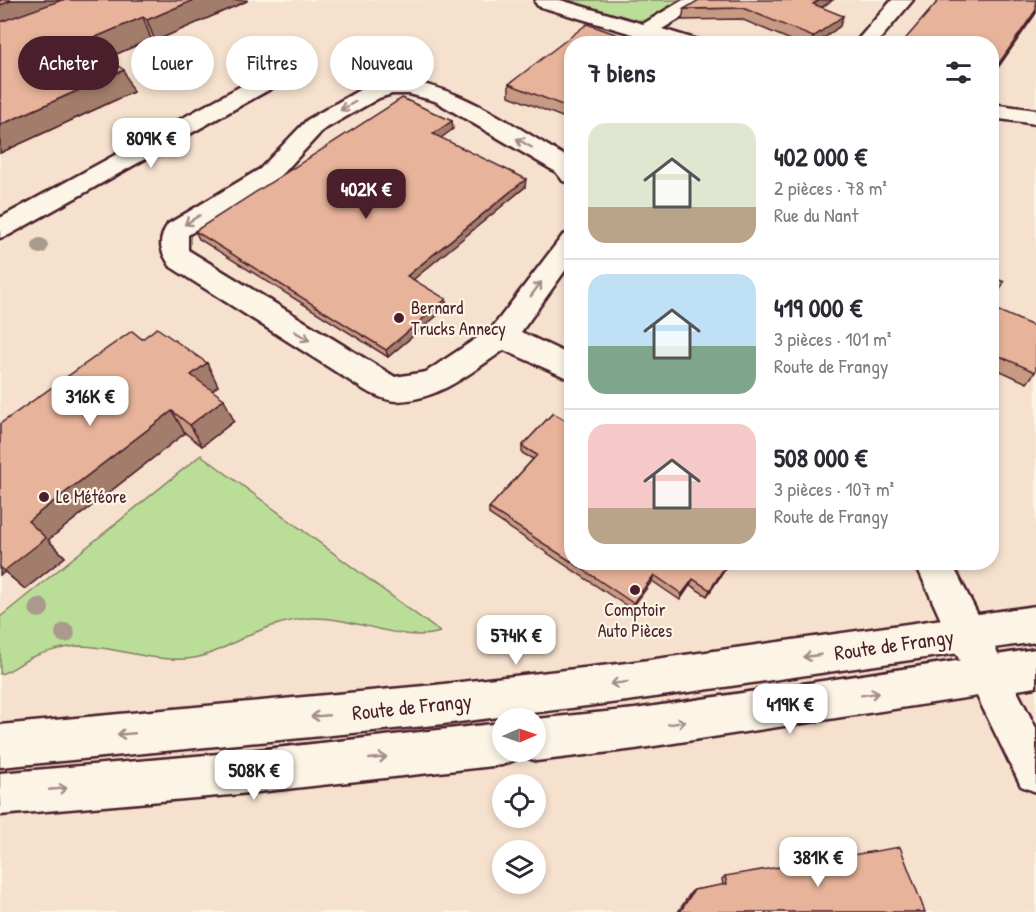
<!DOCTYPE html>
<html lang="fr">
<meta charset="utf-8">
<style>
body{margin:0;font-family:"Patrick Hand",sans-serif;background:#f7f7f7;color:#2b2b33;height:100vh;display:flex;flex-direction:column;font-size:22px;white-space:nowrap}
*{box-sizing:border-box;margin:0}
p{font-size:20px;color:#7c7c81}
.icon{flex:none;width:33px;height:33px;fill:none;stroke:currentColor;stroke-width:2;stroke-linecap:round;stroke-linejoin:round}
.map{position:relative;flex:1;overflow:hidden}
.sheet{position:absolute;left:564px;top:36px;width:435px;height:534px;display:flex;flex-direction:column;background:#fff;border-radius:24px;box-shadow:0 3px 9px #0003}
.sheet>*{flex:none}
.banner{position:absolute;left:18px;top:36px;width:456px;height:54px;display:flex;gap:12px}
.needle{width:39px;rotate:88deg}
.fabs{position:absolute;left:492px;top:708px;display:grid;gap:12px}
.fabs a{display:grid;place-items:center;width:54px;height:54px;border-radius:50%;background:#fff;box-shadow:0 3px 9px #0003;font-size:30px}
.price{position:absolute;translate:-50% -51px;padding:0 14px;border-radius:12px;background:#fff;color:#222;font-size:20px;line-height:39px;filter:drop-shadow(0 2px 3px #0008)}
.price::after{content:'';position:absolute;left:50%;top:36px;width:18px;height:14px;margin-left:-9px;background:inherit;clip-path:polygon(0 0,100% 0,50% 100%)}
.price.selected{background:#4a1f2b;color:#fff}
ul{padding:0;list-style:none}
li{display:flex;align-items:center;gap:18px;height:150px;padding:0 24px}
li+li{border-top:2px solid #e1e1e2}
li span{display:grid;place-items:center;flex:none;width:168px;height:120px;border-radius:18px;color:#555}
li>.icon{margin-inline-start:auto}
span .icon{width:72px;height:72px;fill:#fffc;stroke-width:1}
li b{font-size:26px}
h2{display:flex;justify-content:space-between;align-items:center;height:72px;padding:0 24px;font-size:26px}
.chip{padding:0 21px;border-radius:27px;background:#fff;box-shadow:0 3px 9px #0003;font-size:21px;line-height:54px}
.chip.selected{background:#4a1f2b;color:#fff}
.map>svg:first-child{display:block}
.built{fill:#f6e1ce;fill-rule:evenodd}
.green{fill:#bade98;stroke:#827e62;stroke-width:1.5}
.lines{fill:none;stroke-linecap:round;stroke-linejoin:round}
.minor-casing{stroke:#4a1f2b;stroke-width:5}
.major-casing{stroke:#4a1f2b;stroke-width:5}
.minor{fill:#fcf5e5;fill-rule:evenodd}
.major{fill:#fcf5e5;fill-rule:evenodd}
.tree{fill:#aa9a8e}
.wall{fill:#c79a84;stroke:#4a1f2b;stroke-width:1.5}
.shaded-wall{fill:#a27d6c;stroke:#4a1f2b;stroke-width:1.5}
.building{fill:#e7b39a;stroke:#4a1f2b;stroke-width:1.5}
.oneway{stroke:#a38a88}
.poi-dot{fill:#4a1f2b;stroke:#fcf5e5;stroke-width:2}
.labels{text-anchor:middle;stroke-width:4.5;stroke-linejoin:round;paint-order:stroke}
.poi-label{font-size:18px;fill:#4a1f2b;stroke:#fcf5e5;text-anchor:start}
.near-street-label{font-size:21px;fill:#4a1f2b;stroke:#fcf5e5}
</style>
<div class="map">
<svg width="1036" height="912" viewBox="0 0 1036 912">
<rect width="100%" height="100%" fill="#fcf5e5"/>
<filter id="ink" filterUnits="userSpaceOnUse"><feTurbulence type="fractalNoise" baseFrequency=".0167" numOctaves="2"/><feDisplacementMap in="SourceGraphic" scale="12" xChannelSelector="R" yChannelSelector="G"/><feConvolveMatrix kernelMatrix="1 2 1 2 8 2 1 2 1" color-interpolation-filters="sRGB"/></filter>
<g filter="url(#ink)">
<path class="built" d="M0,0H1036V912H0ZM572,44H992V562H572ZM502,718H536V752H502ZM502,784H536V818H502ZM502,850H536V884H502Z"/>
<g class="green">
<polygon points="561,0 686,0 654,19 636,21"/>
<path d="M201,455L440,632C403,644 353,616 310,618C289,620 268,626 249,635C232,643 213,655 194,658C157,664 119,647 81,646C67,646 45,652 32,657C21,662 13,671 0,674V617Z"/>
</g>
<g class="lines">
<g class="minor-casing">
<g id="minor">
<polygon points="536,0 560,0 643,24 683,0 707,0 704,4 662,29 698,40 701,44 666,44 538,6 535,2"/>
<polygon points="892,0 913,0 876,44 854,44"/>
<polygon points="282,66 290,68 293,73 290,78 9,235 0,238 0,218 274,68"/>
<path d="M390,80C454,80 517,129 572,160V184L563,181L556,172L435,101L409,94H392L379,98L323,130L278,179L188,235V250L395,377L426,372L492,328L563,235L572,232V261L521,332L572,356V380L504,350C471,372 439,400 397,401C387,401 375,395 366,391L171,267C160,251 157,241 168,224L260,169L307,120L363,88Z"/>
<polygon points="992,104 1036,110 1036,124 992,118"/>
<polygon points="915,562 951,562 1036,728 1036,792 1021,786 953,647"/>
</g>
</g>
<g class="major-casing">
<g id="major">
<polygon points="1036,606 1036,642 627,701 435,725 0,767 0,725 435,685 627,663"/>
<polygon points="1036,649 1036,687 635,749 536,761 521,755 520,752 536,752 536,719 635,709"/>
<polygon points="502,723 502,752 520,752 517,759 502,765 230,795 0,815 0,773 230,753"/>
</g>
</g>
<use href="#minor" class="minor"/>
<use href="#major" class="major"/>
</g>
<g class="tree">
<circle cx="40" cy="246" r="8"/>
<circle cx="39" cy="608" r="10"/>
<circle cx="65" cy="633" r="10"/>
</g>
<g class="wall">
<polygon points="0,0 247,1 155,41 151,39 107,58 133,92 0,153"/>
<polygon points="1036,0 1036,13 992,76 992,44"/>
<polygon points="822,7 840,26 816,44 800,44 741,19 682,20 684,9"/>
<polygon points="572,44 572,121 509,96 509,84"/>
<polygon points="453,129 440,138 525,187 413,279 447,307 388,357 199,239 195,231"/>
<polygon points="992,308 1035,372 1027,383 992,367"/>
<polygon points="142,339 207,363 218,386 212,390 234,421 202,446 185,433 48,540 65,557 25,589 5,572"/>
<polygon points="553,413 572,562 730,562 707,596 690,585 680,600 652,581 631,609 489,514 489,508 533,459 522,453 522,446"/>
<polygon points="725,876 925,912 678,912 691,892 694,890 723,885 722,879"/>
</g>
<g class="shaded-wall">
<polygon points="13,0 69,0 0,31 0,5"/>
<polygon points="194,0 247,0 247,1 155,41 147,20"/>
<polygon points="820,0 833,0 810,15 813,4"/>
<polygon points="1036,10 1036,13 992,76 997,66"/>
<polygon points="843,16 840,26 816,44 811,44 813,37"/>
<polygon points="143,17 151,39 94,64 84,42"/>
<polygon points="124,70 133,92 0,153 0,125"/>
<polygon points="452,121 453,129 434,143 433,134"/>
<polygon points="526,179 525,187 408,284 407,276"/>
<polygon points="446,299 447,307 388,357 386,350"/>
<polygon points="207,363 218,386 203,397 191,375"/>
<polygon points="224,399 234,421 202,446 190,425"/>
<polygon points="172,411 185,433 48,540 65,557 25,589 5,572 0,575 0,566 28,521"/>
<polygon points="728,562 730,562 707,596 710,590"/>
<polygon points="654,575 652,581 631,609 633,603"/>
<polygon points="693,579 690,585 680,600 682,594"/>
</g>
<g class="building">
<polygon points="0,0 13,0 0,5"/>
<polygon points="62,0 194,0 147,20 143,17 84,42 124,70 0,125 0,22"/>
<polygon points="699,0 820,0 813,4 843,16 813,37 743,8 684,9"/>
<polygon points="939,0 1036,0 1036,10 997,66 992,65 992,44 901,44"/>
<polygon points="587,24 644,44 572,44 572,109 509,84"/>
<polygon points="402,98 452,121 433,134 526,179 407,276 446,299 386,350 195,231"/>
<polygon points="992,277 1004,282 992,305"/>
<polygon points="992,308 1036,327 1036,370 1035,372 995,354 992,360"/>
<polygon points="157,328 207,363 191,375 224,399 190,425 172,411 28,521 46,538 4,571 0,567 0,424 132,331 142,339"/>
<polygon points="553,413 572,424 572,562 489,508 537,455 522,446"/>
<polygon points="572,562 728,562 710,590 693,579 682,594 654,575 633,603"/>
<polygon points="900,847 925,912 680,912 694,890 727,884 725,876"/>
</g>
<defs><path id="oneway-shaft" d="M-6 0H5M1.5-3L5.5 0L1.5 3" fill="none" stroke-width="1.6" stroke-linecap="round" stroke-linejoin="round" transform="scale(1.5)"/></defs>
<g class="oneway">
<use href="#oneway-shaft" transform="translate(348 106) rotate(150)"/>
<use href="#oneway-shaft" transform="translate(524 143) rotate(-150)"/>
<use href="#oneway-shaft" transform="translate(192 220) rotate(148)"/>
<use href="#oneway-shaft" transform="translate(536 289) rotate(-54)"/>
<use href="#oneway-shaft" transform="translate(302 336) rotate(32)"/>
<use href="#oneway-shaft" transform="translate(812 656) rotate(172)"/>
<use href="#oneway-shaft" transform="translate(619 683) rotate(173)"/>
<use href="#oneway-shaft" transform="translate(870 694) rotate(-9)"/>
<use href="#oneway-shaft" transform="translate(320 716) rotate(175)"/>
<use href="#oneway-shaft" transform="translate(677 723) rotate(-9)"/>
<use href="#oneway-shaft" transform="translate(126 734) rotate(175)"/>
<use href="#oneway-shaft" transform="translate(378 758) rotate(-6)"/>
<use href="#oneway-shaft" transform="translate(58 789) rotate(-5)"/>
</g>
</g>
<g class="poi-dot">
<circle cx="399" cy="318" r="6"/>
<circle cx="44" cy="497" r="6"/>
<circle cx="635" cy="590" r="6"/>
</g>
<g class="labels">
<g class="poi-label">
<text x="411" y="314">Bernard<tspan x="411" dy="21">Trucks Annecy</tspan></text>
<text x="56" y="503">Le Météore</text>
<text x="635" y="616" text-anchor="middle">Comptoir<tspan x="635" dy="21">Auto Pièces</tspan></text>
</g>
<g class="near-street-label">
<text transform="translate(894 645) rotate(-8)" y="7">Route de Frangy</text>
<text transform="translate(412 707) rotate(-6)" y="7">Route de Frangy</text>
</g>
</g>
</svg>
<div class="fabs">
<a><svg class="needle" viewBox="-14 -14 28 28"><path d="M0-13l5 13h-10z" fill="#e53935"/><path d="M0 13l5-13h-10z" fill="#7c7c81"/></svg></a>
<a><svg class="icon" aria-label="locate" viewBox="0 0 24 24"><circle cx="12" cy="12" r="6"/><path d="M12 2v4M12 18v4M2 12h4M18 12h4"/></svg></a>
<a><svg class="icon" aria-label="layers" viewBox="0 0 24 24"><path d="M12 4l9 5-9 5-9-5zM3 14l9 5 9-5"/></svg></a>
</div>
<b class="price" style="left:151px;top:169px">809K €</b>
<b class="price selected" style="left:366px;top:220px">402K €</b>
<b class="price" style="left:90px;top:427px">316K €</b>
<b class="price" style="left:516px;top:666px">574K €</b>
<b class="price" style="left:790px;top:735px">419K €</b>
<b class="price" style="left:254px;top:801px">508K €</b>
<b class="price" style="left:818px;top:888px">381K €</b>
<div class="banner">
<a class="chip selected">Acheter</a>
<a class="chip">Louer</a>
<a class="chip">Filtres</a>
<a class="chip">Nouveau</a>
</div>
<section class="sheet">
<h2>7 biens<svg class="icon" aria-label="filters" viewBox="0 0 24 24"><path d="M4 7h16M4 17h16"/><circle cx="9" cy="7" r="2"/><circle cx="15" cy="17" r="2"/></svg></h2>
<ul>
<li><span style="background:linear-gradient(#dfe7d0 70%,#b9a48a 0)"><svg class="icon" aria-label="home" viewBox="0 0 24 24"><path d="M3 11l9-7 9 7M6 9v11h12V9"/></svg></span><div><b>402 000 €</b><p>2 pièces · 78 m²</p><p>Rue du Nant</p></div></li>
<li><span style="background:linear-gradient(#bfe0f5 60%,#7fa58c 0)"><svg class="icon" aria-label="home" viewBox="0 0 24 24"><path d="M3 11l9-7 9 7M6 9v11h12V9"/></svg></span><div><b>419 000 €</b><p>3 pièces · 101 m²</p><p>Route de Frangy</p></div></li>
<li><span style="background:linear-gradient(#f6c9c9 70%,#b9a48a 0)"><svg class="icon" aria-label="home" viewBox="0 0 24 24"><path d="M3 11l9-7 9 7M6 9v11h12V9"/></svg></span><div><b>508 000 €</b><p>3 pièces · 107 m²</p><p>Route de Frangy</p></div></li>
</ul>
</section>
</div>
